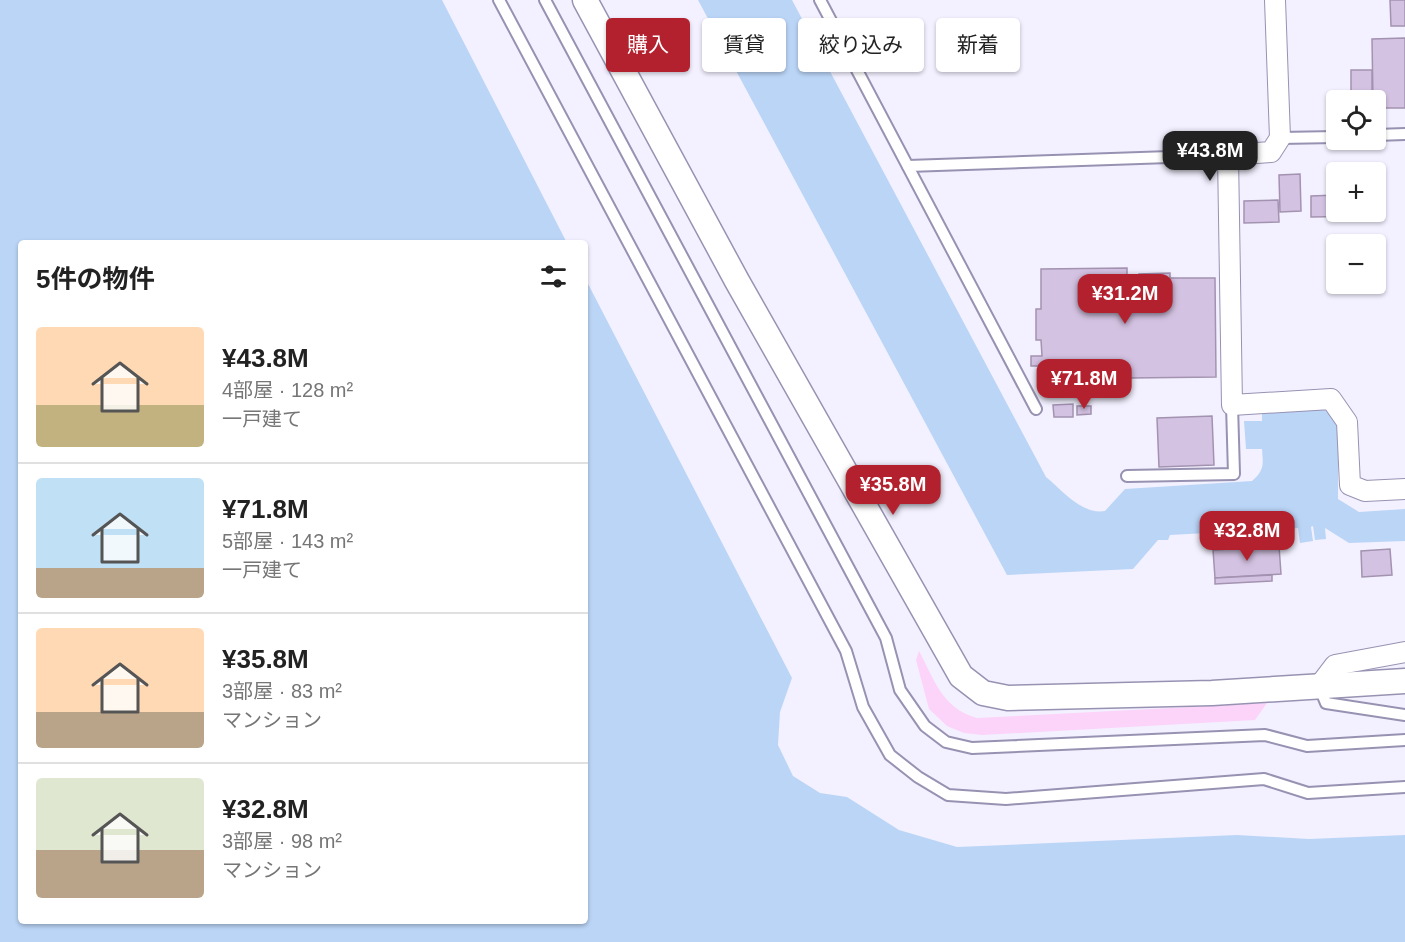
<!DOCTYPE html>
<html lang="ja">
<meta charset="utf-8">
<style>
body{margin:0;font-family:Arial,"Noto Sans JP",sans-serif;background:#f6f6f6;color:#222;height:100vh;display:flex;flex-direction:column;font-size:22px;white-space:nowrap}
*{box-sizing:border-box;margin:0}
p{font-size:20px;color:#767676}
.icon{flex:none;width:33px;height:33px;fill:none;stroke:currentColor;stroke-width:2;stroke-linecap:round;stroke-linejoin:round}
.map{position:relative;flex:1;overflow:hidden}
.sheet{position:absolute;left:18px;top:240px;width:570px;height:684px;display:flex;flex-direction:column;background:#fff;border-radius:6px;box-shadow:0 2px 4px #0004}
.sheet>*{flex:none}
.hud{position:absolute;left:606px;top:18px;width:570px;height:54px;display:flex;gap:12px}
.fabs{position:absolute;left:1326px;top:90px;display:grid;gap:12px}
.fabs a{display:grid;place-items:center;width:60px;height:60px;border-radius:6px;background:#fff;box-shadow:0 2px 4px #0004;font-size:30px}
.price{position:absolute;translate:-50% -51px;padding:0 14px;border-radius:12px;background:#b3212e;color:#fff;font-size:20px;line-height:39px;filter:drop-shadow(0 2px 3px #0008)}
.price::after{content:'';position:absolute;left:50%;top:36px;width:18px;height:14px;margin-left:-9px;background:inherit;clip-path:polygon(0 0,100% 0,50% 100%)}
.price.selected{background:#222;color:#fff}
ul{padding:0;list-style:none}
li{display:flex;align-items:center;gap:18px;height:150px;padding:0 18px}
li+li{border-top:2px solid #e0e0e0}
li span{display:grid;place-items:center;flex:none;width:168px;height:120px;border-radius:6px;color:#555}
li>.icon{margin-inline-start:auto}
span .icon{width:72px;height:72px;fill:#fffc;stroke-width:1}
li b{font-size:26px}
h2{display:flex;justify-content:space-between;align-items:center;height:72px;padding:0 18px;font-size:26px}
.tag{padding:0 21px;border-radius:6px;background:#fff;box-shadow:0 2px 4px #0004;font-size:21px;line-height:54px}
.tag.selected{background:#b3212e;color:#fff}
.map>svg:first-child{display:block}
.green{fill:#fcd3f9}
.water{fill:#bbd5f7}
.building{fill:#d4c2e2;stroke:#a392b0;stroke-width:1.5}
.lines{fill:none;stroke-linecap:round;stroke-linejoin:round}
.service-casing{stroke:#9792b2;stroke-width:14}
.minor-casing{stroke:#9792b2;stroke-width:22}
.tertiary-casing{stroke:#9792b2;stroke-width:27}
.service{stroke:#fff;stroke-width:10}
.minor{stroke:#fff;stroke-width:20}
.tertiary{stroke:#fff;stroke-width:24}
</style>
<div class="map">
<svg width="1405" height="942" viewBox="0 0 1405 942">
<rect width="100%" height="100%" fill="#f3f1ff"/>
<path class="green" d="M919,651C935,681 942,708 977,718L1267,703L1255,720L982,735L964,733L947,726L929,709L916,660Z"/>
<g class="water">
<polygon points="0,0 442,0 567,243 21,243 21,921 585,921 585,278 792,678 780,712 778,745 793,776 820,793 847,797 899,830 957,847 1237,835 1309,839 1405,835 1405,942 0,942"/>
<path d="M698,0H792L1046,477C1063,491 1082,515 1105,511L1125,489L1252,481C1265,470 1263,464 1262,449H1246L1244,421H1262V410L1322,407L1338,423V499L1359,512L1405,509V541L1349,543L1325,528L1326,539L1315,540L1313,526L1311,527L1313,541L1300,543L1298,528L1170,535L1168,540H1158L1133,569L1007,575Z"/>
</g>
<g class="building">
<polygon points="1390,0 1405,0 1405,26 1391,26"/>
<polygon points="1405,38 1405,108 1376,108 1376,100 1373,100 1372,39"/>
<rect x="1351" y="70" width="21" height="26"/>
<polygon points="1300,174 1301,211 1280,212 1279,175"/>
<polygon points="1336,195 1336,212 1374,212 1374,216 1311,217 1311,196"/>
<polygon points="1278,200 1279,222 1244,223 1244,201"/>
<polygon points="1127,268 1127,279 1140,279 1139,274 1170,273 1170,278 1215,278 1216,377 1042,379 1042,366 1031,366 1031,356 1042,356 1041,340 1036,340 1036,309 1041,309 1041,269"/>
<polygon points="1073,404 1073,417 1054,417 1053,405"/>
<polygon points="1077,406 1091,406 1091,414 1077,415"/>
<polygon points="1212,416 1214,465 1159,467 1157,418"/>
<polygon points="1279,546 1281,574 1215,578 1213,550"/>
<polygon points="1390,549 1392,575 1362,577 1361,551"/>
<polygon points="1272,575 1272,581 1215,584 1215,578"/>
</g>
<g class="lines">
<g class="service-casing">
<g id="service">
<polyline points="499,0 846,651 863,707 890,755 918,777 948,795 1006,799 1264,779 1308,793 1405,787"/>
<polyline points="545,0 886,638 900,690 925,726 946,742 972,748 1265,735 1307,746 1405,740"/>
<polyline points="820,0 1036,409"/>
<polyline points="1376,135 1405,134"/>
<polyline points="1280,138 1336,137"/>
<polyline points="908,166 1228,155"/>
<polyline points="1127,476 1234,474 1232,405"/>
<polyline points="1319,686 1326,703 1405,715"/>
</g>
</g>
<g class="minor-casing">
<g id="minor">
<polyline points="1275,0 1280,138 1271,152 1228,155 1232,405 1331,399 1347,422 1350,485 1365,491 1405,489"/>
<polyline points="1319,686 1335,665 1405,652"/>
</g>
</g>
<g class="tertiary-casing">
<polyline id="tertiary" points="585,0 737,281 961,676 983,693 1008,698 1212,693 1405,681"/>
</g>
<use href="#service" class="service"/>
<use href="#minor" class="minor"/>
<use href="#tertiary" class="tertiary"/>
</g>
</svg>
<div class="fabs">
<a><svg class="icon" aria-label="locate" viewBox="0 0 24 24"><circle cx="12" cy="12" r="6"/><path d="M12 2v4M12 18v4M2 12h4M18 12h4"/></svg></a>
<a>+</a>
<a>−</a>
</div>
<b class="price selected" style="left:1210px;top:182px">¥43.8M</b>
<b class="price" style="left:1125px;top:325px">¥31.2M</b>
<b class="price" style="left:1084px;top:410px">¥71.8M</b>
<b class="price" style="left:893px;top:516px">¥35.8M</b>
<b class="price" style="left:1247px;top:562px">¥32.8M</b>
<div class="hud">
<a class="tag selected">購入</a>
<a class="tag">賃貸</a>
<a class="tag">絞り込み</a>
<a class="tag">新着</a>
</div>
<section class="sheet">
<h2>5件の物件<svg class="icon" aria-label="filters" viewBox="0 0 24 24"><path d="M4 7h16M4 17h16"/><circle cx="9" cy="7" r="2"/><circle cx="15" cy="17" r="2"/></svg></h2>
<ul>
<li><span style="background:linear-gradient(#ffd9b3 65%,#c2b280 0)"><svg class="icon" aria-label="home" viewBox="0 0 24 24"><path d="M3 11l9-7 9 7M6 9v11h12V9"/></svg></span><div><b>¥43.8M</b><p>4部屋 · 128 m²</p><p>一戸建て</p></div></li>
<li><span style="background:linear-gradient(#bfe0f5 75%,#b9a48a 0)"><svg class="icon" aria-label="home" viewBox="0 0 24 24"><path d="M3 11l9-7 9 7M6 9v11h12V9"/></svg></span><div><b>¥71.8M</b><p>5部屋 · 143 m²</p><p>一戸建て</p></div></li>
<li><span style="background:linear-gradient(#ffd9b3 70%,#b9a48a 0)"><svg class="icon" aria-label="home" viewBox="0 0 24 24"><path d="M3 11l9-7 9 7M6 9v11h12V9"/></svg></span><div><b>¥35.8M</b><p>3部屋 · 83 m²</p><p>マンション</p></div></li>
<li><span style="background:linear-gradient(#dfe7d0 60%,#b9a48a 0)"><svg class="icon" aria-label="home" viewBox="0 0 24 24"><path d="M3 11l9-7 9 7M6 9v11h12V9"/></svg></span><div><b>¥32.8M</b><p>3部屋 · 98 m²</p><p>マンション</p></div></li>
</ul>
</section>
</div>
